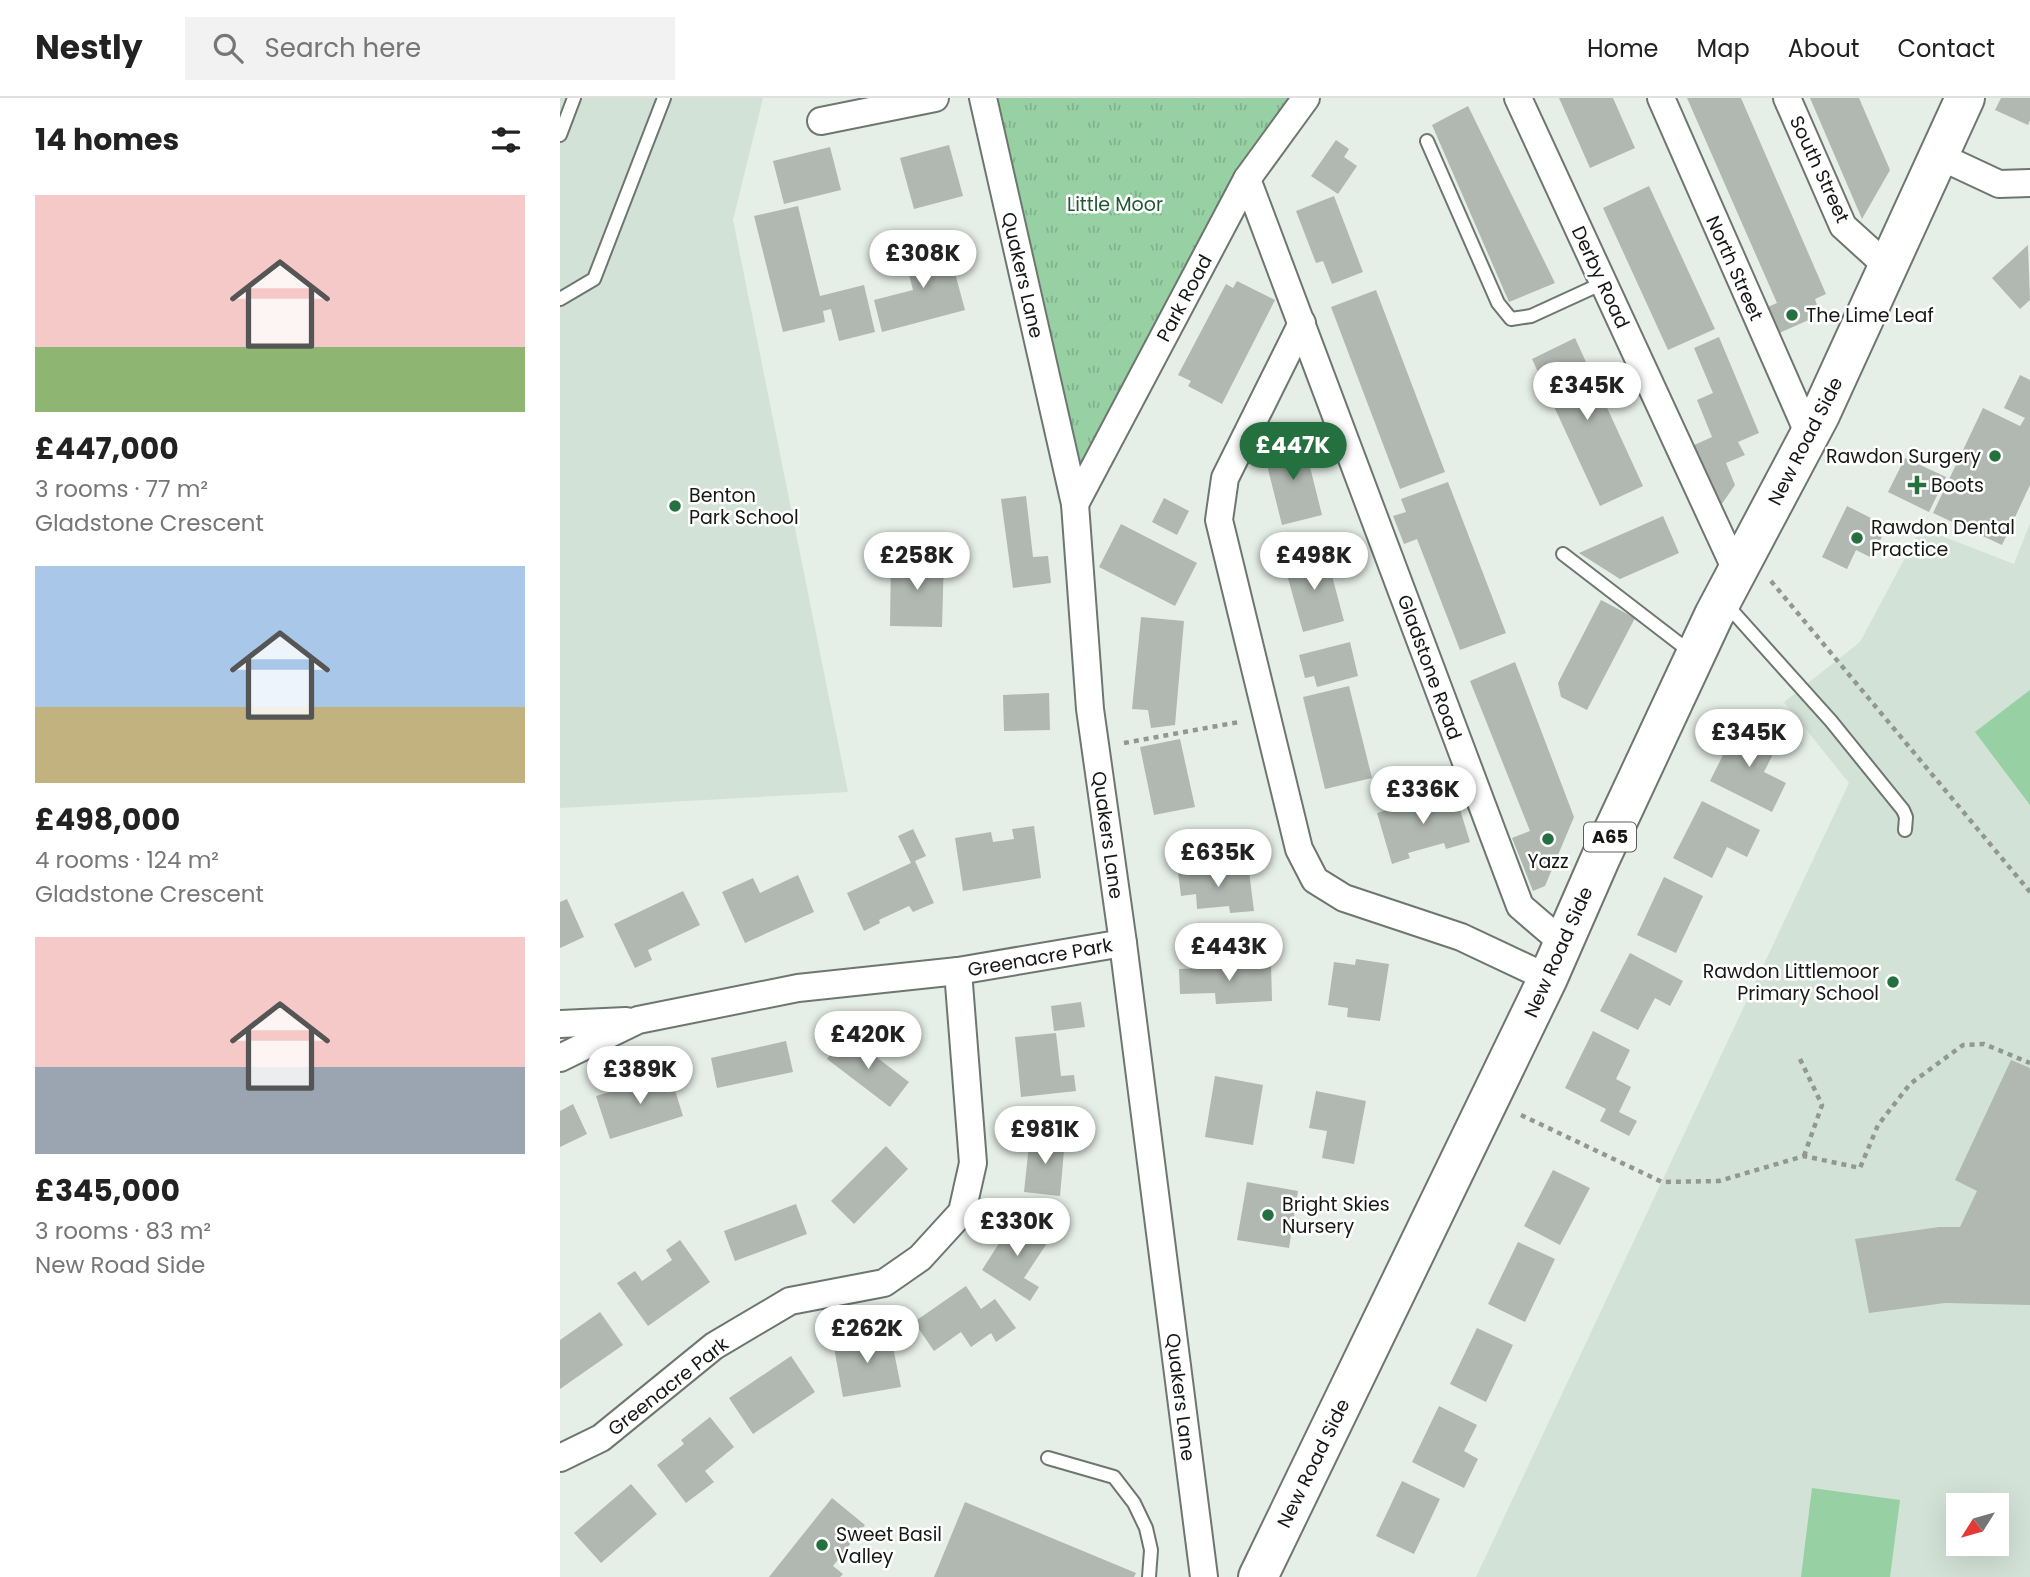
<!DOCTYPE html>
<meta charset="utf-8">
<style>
body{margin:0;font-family:Poppins,sans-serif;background:#f2f2f2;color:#222;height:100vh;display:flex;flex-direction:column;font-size:26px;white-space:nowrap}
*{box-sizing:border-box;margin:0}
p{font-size:23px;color:#767676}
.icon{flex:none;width:38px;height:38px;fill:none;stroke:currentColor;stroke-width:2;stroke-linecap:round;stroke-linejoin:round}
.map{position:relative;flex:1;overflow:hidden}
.sheet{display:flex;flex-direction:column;background:#fff;width:560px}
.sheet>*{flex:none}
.needle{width:46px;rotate:233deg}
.buttons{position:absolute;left:1386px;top:1395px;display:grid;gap:14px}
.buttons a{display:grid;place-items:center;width:63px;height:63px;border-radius:0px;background:#fff;box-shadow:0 7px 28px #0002;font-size:35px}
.price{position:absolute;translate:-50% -60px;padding:0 16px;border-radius:24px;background:#fff;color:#222;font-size:23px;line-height:46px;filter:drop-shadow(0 2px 4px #0008)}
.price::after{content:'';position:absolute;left:50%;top:42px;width:21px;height:16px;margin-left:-10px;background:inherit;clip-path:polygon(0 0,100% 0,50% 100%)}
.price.selected{background:#24703e;color:#fff}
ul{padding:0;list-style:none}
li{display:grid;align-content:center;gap:14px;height:371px;padding:0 35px}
li span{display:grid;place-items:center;height:217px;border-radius:0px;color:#555}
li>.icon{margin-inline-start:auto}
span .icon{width:126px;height:126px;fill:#fffc;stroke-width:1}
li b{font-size:30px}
h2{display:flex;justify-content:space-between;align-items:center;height:84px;padding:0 35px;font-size:30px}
header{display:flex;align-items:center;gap:42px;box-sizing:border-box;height:98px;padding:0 35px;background:#fff;border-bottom:2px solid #e0e0e0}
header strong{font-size:33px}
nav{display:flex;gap:38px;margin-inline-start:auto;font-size:24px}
.search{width:490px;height:63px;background:#f2f2f2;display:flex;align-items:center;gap:18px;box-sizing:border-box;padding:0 24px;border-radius:0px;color:#767676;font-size:26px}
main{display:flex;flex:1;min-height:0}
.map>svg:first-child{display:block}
.built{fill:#d3e2d6;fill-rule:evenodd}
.grass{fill:#96d0a3}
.park{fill:url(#park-tufts)}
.building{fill:#b0b8b1}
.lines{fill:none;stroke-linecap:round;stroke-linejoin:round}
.service-casing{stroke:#6e7670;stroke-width:16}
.minor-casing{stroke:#6e7670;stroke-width:30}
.primary-casing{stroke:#6e7670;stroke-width:42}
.path{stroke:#919892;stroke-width:4.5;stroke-dasharray:5 5;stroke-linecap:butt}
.service{stroke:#fff;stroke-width:12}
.minor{stroke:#fff;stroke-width:26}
.primary{stroke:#fff;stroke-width:38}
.poi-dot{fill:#24703e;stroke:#fff;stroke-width:2.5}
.labels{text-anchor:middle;stroke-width:5;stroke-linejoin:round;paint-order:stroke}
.shield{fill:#fff;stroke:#5b5d5b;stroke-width:2}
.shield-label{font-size:18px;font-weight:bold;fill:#151815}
.street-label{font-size:19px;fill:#151815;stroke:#fff}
.park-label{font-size:19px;fill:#205832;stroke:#fff}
.poi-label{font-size:19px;fill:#151815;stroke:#fff;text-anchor:start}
</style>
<header>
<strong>Nestly</strong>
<div class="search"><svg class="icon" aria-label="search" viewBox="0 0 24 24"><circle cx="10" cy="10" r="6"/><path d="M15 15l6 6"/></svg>Search here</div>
<nav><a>Home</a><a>Map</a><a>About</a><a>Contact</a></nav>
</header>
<main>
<section class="sheet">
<h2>14 homes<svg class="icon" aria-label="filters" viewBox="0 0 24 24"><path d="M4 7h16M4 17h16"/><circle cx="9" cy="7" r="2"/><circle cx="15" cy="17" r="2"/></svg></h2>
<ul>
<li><span style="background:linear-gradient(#f6c9c9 70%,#8fb573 0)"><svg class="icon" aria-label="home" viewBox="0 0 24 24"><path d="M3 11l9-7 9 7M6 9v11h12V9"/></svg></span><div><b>£447,000</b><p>3 rooms · 77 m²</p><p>Gladstone Crescent</p></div></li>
<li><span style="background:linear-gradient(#a9c7e8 65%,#c2b280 0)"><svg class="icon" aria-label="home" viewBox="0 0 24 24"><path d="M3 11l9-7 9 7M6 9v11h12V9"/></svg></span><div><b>£498,000</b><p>4 rooms · 124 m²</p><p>Gladstone Crescent</p></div></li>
<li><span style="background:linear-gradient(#f6c9c9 60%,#9aa5b1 0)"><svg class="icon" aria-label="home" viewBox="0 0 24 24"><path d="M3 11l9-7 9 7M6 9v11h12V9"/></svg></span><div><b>£345,000</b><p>3 rooms · 83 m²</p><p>New Road Side</p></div></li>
</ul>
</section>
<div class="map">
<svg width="1470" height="1479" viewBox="0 0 1470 1479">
<defs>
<pattern id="park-tufts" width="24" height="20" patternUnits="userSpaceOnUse" patternTransform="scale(1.75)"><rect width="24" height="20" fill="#96d0a3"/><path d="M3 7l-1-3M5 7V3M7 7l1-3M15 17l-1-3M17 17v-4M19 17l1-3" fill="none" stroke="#80b28b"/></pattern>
</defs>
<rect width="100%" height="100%" fill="#e5eee7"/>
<g class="built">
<polygon points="0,0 203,0 173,122 288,694 0,710"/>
<path d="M1470,425V1479H916L1289,685L1224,604L1300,544L1361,430L1454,466ZM1398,1407H1437V1446H1398Z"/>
</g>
<g class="grass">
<polygon points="1470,592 1470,707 1415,634"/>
<polygon points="1252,1390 1340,1402 1330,1479 1241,1479"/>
</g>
<polygon class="park" points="423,0 746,0 515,406"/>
<g class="building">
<polygon points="999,0 1053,0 1075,50 1030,70"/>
<polygon points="1127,0 1181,0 1266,196 1255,201 1258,210 1248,214 1251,221 1212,238 1201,212 1217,205"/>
<polygon points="1250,0 1299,0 1330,72 1302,121"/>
<polygon points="1441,0 1470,0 1470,22 1468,27 1435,12"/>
<polygon points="908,8 995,185 949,204 872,27"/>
<polygon points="776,42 789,51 784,59 797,68 778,96 751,78"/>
<polygon points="389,47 403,98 354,111 340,60"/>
<polygon points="270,49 281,92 224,106 213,63"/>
<polygon points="1089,88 1155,231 1108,252 1043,110"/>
<polygon points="774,98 803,174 772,186 763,163 756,165 736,113"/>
<polygon points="238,108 260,198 304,187 315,234 279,243 271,211 263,213 265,224 223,234 194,118"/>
<polygon points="386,142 405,212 322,234 314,202 353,192 343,154"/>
<polygon points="1468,147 1470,202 1460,211 1432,180"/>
<polygon points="677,183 715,202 662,306 628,288 631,283 618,277 666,186 673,190"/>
<polygon points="816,192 885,374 840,391 771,209"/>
<polygon points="1159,239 1199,335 1178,344 1185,357 1166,365 1175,387 1159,410 1132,348 1152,339 1137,302 1153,295 1134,250"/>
<polygon points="1015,240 1083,388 1040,408 972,261"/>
<polygon points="1460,277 1470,282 1470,387 1442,447 1373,415 1423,310 1460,328 1465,320 1444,310"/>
<polygon points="743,341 762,417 722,427 703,351"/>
<polygon points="1345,360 1386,379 1369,414 1328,394"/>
<polygon points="888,384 946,535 900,552 857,441 844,446 833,418 846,414 841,401"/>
<polygon points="466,398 473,459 488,458 491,485 453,490 441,401"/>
<polygon points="604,400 629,413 617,437 592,424"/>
<polygon points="1287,408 1327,428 1312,460 1296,452 1287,471 1262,459"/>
<polygon points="1103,418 1119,455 1060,481 1019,455"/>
<polygon points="561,426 637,465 615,508 539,469"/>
<polygon points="766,455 784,523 743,534 724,466"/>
<polygon points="331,458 384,460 382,529 330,528"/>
<polygon points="1041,502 1075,520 1027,612 1001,599 998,585"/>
<polygon points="581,519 624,523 615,627 591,630 588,612 572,611"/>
<polygon points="790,544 798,578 757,589 754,578 745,580 739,557"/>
<polygon points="955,564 1014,719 985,788 973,793 952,740 970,733 910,583"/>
<polygon points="789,588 812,680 765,691 743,599"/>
<polygon points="489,595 490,632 444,633 443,597"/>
<polygon points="1178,627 1218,646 1204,674 1226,685 1212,714 1150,683"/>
<polygon points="620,641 635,709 594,717 580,649"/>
<polygon points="894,692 910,744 886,751 884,745 848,755 850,760 832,766 817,715"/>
<polygon points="1142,703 1200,732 1187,759 1167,749 1152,780 1113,760"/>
<polygon points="474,728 481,780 403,793 395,740 431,734 433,744 454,741 452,731"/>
<polygon points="353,731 366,758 355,763 374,805 353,814 349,808 319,822 320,825 304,833 287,795 351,765 338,738"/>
<polygon points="668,769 668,775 689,773 694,813 670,815 669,808 637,811 636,796 621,798 618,774"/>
<polygon points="238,777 254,814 185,845 162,794 193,780 200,795"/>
<polygon points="1104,779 1143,798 1116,855 1077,837"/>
<polygon points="123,793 140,827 88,852 92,862 75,870 54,826"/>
<polygon points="7,801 24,839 0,850 0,804"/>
<polygon points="1070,855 1123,883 1110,908 1095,900 1078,932 1040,913"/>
<polygon points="796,861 829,866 820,923 787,919 788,910 768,907 774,864 795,867"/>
<polygon points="711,867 712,903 656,906 655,895 620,896 619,871"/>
<polygon points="521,904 525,929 494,933 491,908"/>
<polygon points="1033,933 1070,952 1056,981 1071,989 1059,1014 1077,1023 1069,1038 1040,1023 1046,1011 1005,990"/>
<polygon points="496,935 501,978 514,977 516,993 461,999 455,939"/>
<polygon points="286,936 349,984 330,1009 267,961"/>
<polygon points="226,943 233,974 157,990 151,960"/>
<polygon points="1451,962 1470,970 1470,1207 1385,1205 1309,1215 1295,1141 1379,1129 1400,1129 1417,1093 1395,1082"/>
<polygon points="110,976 123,1018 50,1041 36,998"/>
<polygon points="655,978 703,987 693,1047 645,1039"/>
<polygon points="756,993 806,1003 794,1066 762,1060 767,1033 749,1030"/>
<polygon points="13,1006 27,1036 0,1049 0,1013"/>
<polygon points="470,1037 505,1041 500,1098 464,1094"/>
<polygon points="326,1048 348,1071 294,1126 271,1103"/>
<polygon points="993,1072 1030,1090 1000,1147 964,1128"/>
<polygon points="687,1084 738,1093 729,1150 677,1142"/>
<polygon points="236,1106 247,1136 175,1163 164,1133"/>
<polygon points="455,1120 489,1142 464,1180 479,1189 470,1203 422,1172"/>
<polygon points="120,1142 150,1184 88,1228 57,1185 75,1173 82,1183 112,1162 106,1152"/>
<polygon points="958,1144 995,1161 965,1224 928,1206"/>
<polygon points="406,1188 421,1211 435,1201 456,1230 436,1244 431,1235 411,1249 401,1234 374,1253 354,1224"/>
<polygon points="40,1214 63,1247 0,1291 0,1242"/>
<polygon points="917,1230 953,1247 926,1304 890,1286"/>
<polygon points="330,1234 341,1289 283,1299 273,1244"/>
<polygon points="231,1258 255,1294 193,1336 169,1300"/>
<polygon points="879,1308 917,1327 904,1353 918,1361 904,1390 852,1364"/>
<polygon points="150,1319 174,1349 145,1373 154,1384 126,1405 97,1367 124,1346 121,1342"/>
<polygon points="842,1383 880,1401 854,1456 816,1438"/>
<polygon points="71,1386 97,1416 41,1465 14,1435"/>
<polygon points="272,1400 305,1427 273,1468 283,1476 280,1479 209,1479"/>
<polygon points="405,1404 576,1475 574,1479 374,1479"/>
</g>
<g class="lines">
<g class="service-casing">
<g id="service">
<polyline points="0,37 14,0"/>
<polyline points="867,43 938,205 951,221 971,218 1043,185"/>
<polyline points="0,201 34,181 104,0"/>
<polyline points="1003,456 1133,556"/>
<polyline points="1166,506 1271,623 1343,712 1346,719 1345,732"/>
<polyline points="488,1360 554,1379 574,1405 586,1430 591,1452 589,1479"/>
</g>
</g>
<g class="minor-casing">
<g id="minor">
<polyline points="423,0 515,406 530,611 563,845 644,1479"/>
<polyline points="958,0 1176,472"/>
<polyline points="1101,0 1250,339"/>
<polyline points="1227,0 1283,128 1327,168"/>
<polyline points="261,23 375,0"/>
<polyline points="1377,57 1439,86 1470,85"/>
<polyline points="687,81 960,808 1003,845"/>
<polyline points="742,225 665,380 659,422 739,751 755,782 784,800 901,839 988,880"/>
<polyline points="515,406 687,81 746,0"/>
<polyline points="0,926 66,923"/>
<polyline points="0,960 78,922 238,890 398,873 563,845"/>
<polyline points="0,1360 41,1340 154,1248 230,1203 324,1185 360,1160 402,1114 413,1065 398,873"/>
</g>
</g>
<g class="primary-casing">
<polyline id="primary" points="698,1479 988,880 1041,759 1154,517 1260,317 1405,0"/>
</g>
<g class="path">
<polyline points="1211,483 1470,794"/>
<polyline points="564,645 679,624"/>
<polyline points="1240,961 1262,1007 1244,1058"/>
<polyline points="961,1017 1102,1084 1159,1083 1244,1058 1300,1070 1318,1027 1350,986 1403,947 1424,946 1470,965"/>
</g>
<use href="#service" class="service"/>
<use href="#minor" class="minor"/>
<use href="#primary" class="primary"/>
</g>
<g class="poi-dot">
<circle cx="1232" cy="217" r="7"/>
<circle cx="1435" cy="358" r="7"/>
<path d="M1353.5 376.5h7v7h7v7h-7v7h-7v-7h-7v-7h7z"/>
<circle cx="115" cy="408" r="7"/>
<circle cx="1297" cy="440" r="7"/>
<circle cx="988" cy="741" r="7"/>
<circle cx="1333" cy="884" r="7"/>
<circle cx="708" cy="1117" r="7"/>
<circle cx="262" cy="1447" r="7"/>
</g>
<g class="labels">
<rect class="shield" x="1024" y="724.5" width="52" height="29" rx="5"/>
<g class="shield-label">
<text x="1050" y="745">A65</text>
</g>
<g class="street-label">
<text transform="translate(1260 71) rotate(65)" y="7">South Street</text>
<text transform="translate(1175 170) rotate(66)" y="7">North Street</text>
<text transform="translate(463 177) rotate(77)" y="7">Quakers Lane</text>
<text transform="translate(1041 179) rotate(65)" y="7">Derby Road</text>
<text transform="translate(624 200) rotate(-62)" y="7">Park Road</text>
<text transform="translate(1245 343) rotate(-63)" y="7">New Road Side</text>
<text transform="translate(870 569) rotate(70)" y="7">Gladstone Road</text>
<text transform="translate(548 737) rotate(82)" y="7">Quakers Lane</text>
<text transform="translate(998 854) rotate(-66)" y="7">New Road Side</text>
<text transform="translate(480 859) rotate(-10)" y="7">Greenacre Park</text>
<text transform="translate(108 1288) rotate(-38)" y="7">Greenacre Park</text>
<text transform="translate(621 1299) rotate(83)" y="7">Quakers Lane</text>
<text transform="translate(753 1365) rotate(-64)" y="7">New Road Side</text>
</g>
<g class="park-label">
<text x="555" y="113">Little Moor</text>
</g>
<g class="poi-label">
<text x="1246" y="224">The Lime Leaf</text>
<text x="1421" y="365" text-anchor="end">Rawdon Surgery</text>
<text x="1371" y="394">Boots</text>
<text x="129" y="404">Benton<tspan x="129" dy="22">Park School</tspan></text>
<text x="1311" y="436">Rawdon Dental<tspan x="1311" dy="22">Practice</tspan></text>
<text x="988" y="770" text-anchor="middle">Yazz</text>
<text x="1319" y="880" text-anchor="end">Rawdon Littlemoor<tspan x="1319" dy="22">Primary School</tspan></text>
<text x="722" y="1113">Bright Skies<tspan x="722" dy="22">Nursery</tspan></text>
<text x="276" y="1443">Sweet Basil<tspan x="276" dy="22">Valley</tspan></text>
</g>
</g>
</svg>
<div class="buttons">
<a><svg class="needle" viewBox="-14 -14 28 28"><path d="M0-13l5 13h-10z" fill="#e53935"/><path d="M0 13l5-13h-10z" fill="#767676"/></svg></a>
</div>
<b class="price" style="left:363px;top:192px">£308K</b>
<b class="price" style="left:1027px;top:324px">£345K</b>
<b class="price selected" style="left:733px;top:384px">£447K</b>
<b class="price" style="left:357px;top:494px">£258K</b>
<b class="price" style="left:754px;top:494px">£498K</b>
<b class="price" style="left:1189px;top:671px">£345K</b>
<b class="price" style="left:863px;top:728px">£336K</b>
<b class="price" style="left:658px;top:791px">£635K</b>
<b class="price" style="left:669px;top:885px">£443K</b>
<b class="price" style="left:308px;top:973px">£420K</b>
<b class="price" style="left:80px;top:1008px">£389K</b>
<b class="price" style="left:485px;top:1068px">£981K</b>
<b class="price" style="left:457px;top:1160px">£330K</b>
<b class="price" style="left:307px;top:1267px">£262K</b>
</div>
</main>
